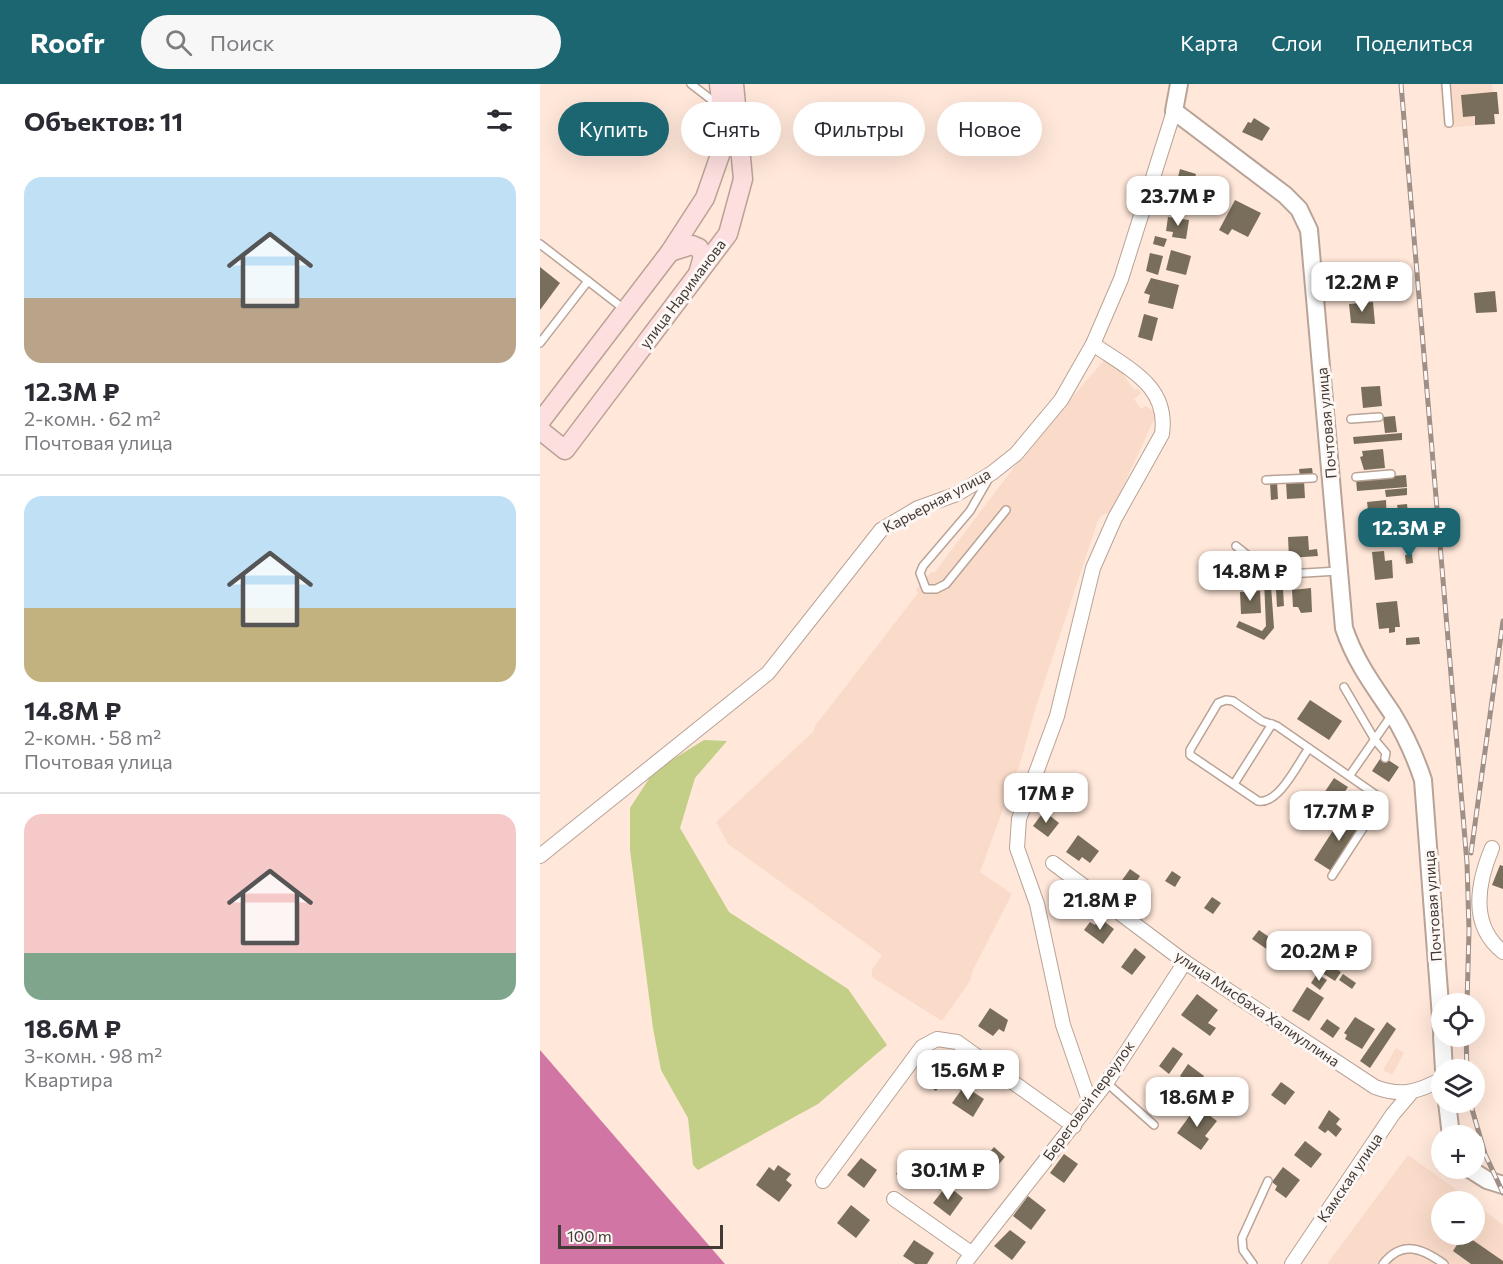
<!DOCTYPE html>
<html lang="ru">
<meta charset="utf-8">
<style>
body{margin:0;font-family:Commissioner,sans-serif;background:#f7f7f7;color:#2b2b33;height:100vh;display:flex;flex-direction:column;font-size:22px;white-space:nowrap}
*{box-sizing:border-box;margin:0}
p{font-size:20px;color:#7c7c81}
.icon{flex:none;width:33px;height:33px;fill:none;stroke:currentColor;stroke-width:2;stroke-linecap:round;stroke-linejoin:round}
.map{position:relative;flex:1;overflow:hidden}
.side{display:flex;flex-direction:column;background:#fff;width:540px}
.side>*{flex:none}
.banner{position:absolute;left:18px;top:18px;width:570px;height:54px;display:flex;gap:12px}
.tools{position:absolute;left:891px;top:909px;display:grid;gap:12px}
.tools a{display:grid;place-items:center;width:54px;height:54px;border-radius:50%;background:#fff;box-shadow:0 6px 24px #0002;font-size:30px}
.scale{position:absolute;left:18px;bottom:15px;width:165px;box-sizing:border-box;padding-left:6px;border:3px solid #433a35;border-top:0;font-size:16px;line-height:21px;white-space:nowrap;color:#433a35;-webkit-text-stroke:4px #fdf8f5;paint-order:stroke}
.price{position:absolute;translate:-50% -51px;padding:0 14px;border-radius:12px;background:#fff;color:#222;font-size:20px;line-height:39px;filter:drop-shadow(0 2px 3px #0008)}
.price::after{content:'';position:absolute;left:50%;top:36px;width:18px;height:14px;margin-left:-9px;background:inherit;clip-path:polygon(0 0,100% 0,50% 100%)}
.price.selected{background:#1c6672;color:#fff}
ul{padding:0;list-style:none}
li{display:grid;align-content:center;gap:12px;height:318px;padding:0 24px}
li+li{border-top:2px solid #e1e1e2}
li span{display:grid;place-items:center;height:186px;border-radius:18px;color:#555}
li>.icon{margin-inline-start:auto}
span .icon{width:108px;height:108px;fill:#fffc;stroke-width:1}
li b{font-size:26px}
h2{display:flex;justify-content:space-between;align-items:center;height:72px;padding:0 24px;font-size:26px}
.chip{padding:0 21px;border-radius:27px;background:#fff;box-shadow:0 6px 24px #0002;font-size:21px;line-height:54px}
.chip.selected{background:#1c6672;color:#fff}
header{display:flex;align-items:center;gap:36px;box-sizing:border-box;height:84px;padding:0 30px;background:#1c6672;color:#fff}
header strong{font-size:28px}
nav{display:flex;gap:33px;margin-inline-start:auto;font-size:21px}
.search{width:420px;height:54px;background:#f7f7f7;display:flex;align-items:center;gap:15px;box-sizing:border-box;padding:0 21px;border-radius:33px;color:#7c7c81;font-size:22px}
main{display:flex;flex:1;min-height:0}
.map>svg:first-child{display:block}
.built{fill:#fadbc9}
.green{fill:#c3cf86}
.water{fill:#d175a4}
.building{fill:#796e5b}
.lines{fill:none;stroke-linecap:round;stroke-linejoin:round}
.service-casing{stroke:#b9a396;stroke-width:10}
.minor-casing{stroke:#b9a396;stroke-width:16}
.tertiary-casing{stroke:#b9a396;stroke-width:20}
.secondary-casing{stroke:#b9a396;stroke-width:21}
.service{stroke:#fff;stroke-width:7}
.minor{stroke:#fff;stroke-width:14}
.tertiary{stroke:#fff;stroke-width:16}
.secondary{stroke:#fedfdf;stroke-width:18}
.rail-casing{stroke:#a08f86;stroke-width:5}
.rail{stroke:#fdf8f5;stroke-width:3;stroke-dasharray:9;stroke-linecap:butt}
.labels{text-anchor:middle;stroke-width:6;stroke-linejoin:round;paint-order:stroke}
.street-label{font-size:15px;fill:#433a35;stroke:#fdf8f5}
</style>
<header>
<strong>Roofr</strong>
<div class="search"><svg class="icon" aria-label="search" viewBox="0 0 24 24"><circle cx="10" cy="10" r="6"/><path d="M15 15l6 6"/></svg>Поиск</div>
<nav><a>Карта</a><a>Слои</a><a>Поделиться</a></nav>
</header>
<main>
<section class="side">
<h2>Объектов: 11<svg class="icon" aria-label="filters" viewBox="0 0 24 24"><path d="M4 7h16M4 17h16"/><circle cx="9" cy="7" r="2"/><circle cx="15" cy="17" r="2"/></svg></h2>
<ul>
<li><span style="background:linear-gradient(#bfe0f5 65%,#b9a48a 0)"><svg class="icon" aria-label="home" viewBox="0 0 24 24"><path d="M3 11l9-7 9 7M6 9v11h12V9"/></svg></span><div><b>12.3M ₽</b><p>2-комн. · 62 m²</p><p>Почтовая улица</p></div></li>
<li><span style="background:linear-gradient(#bfe0f5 60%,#c2b280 0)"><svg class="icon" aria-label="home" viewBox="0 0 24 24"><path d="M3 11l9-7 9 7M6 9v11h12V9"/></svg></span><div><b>14.8M ₽</b><p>2-комн. · 58 m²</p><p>Почтовая улица</p></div></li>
<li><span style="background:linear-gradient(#f6c9c9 75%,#7fa58c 0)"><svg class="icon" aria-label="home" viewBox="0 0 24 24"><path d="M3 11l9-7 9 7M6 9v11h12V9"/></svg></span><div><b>18.6M ₽</b><p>3-комн. · 98 m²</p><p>Квартира</p></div></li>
</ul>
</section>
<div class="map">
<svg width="963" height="1180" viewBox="0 0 963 1180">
<rect width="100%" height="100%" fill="#ffe7d9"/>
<g class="built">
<polygon points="900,0 952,0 953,8 957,8 959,30 955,31 955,40 904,44"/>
<polygon points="565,275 576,285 579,284 594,306 598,305 601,309 594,315 601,325 606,322 617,329 576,418 570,428 561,432 557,439 494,629 481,676 440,788 472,810 432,888 430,897 402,937 332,893 332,886 342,871 188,760 176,738 274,647 275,642 378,509 376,506 391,488 394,489 490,362"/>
<polygon points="856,964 864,969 852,991 843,986"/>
<polygon points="868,1071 932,1117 902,1118 902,1150 934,1150 935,1120 963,1141 963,1180 787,1180"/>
</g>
<polygon class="green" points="164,656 187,657 155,694 140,744 189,828 308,905 347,961 278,1020 158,1086 153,1081 148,1034 121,986 113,944 90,766 90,724 114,687"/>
<polygon class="water" points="0,966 185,1180 0,1180"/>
<g class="building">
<polygon points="953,8 957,8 959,30 954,30 955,40 935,41 935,32 923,33 921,11"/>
<polygon points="714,34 730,44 722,57 702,48 708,38 711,39"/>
<polygon points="640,85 656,90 651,109 635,105"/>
<polygon points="695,116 721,129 708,153 692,145 688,151 679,146"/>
<polygon points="628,133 649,136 646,155 632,153 633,148 626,147"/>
<polygon points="615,152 627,155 624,163 613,160"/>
<polygon points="631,166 651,172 646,191 626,186"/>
<polygon points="610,169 623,172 618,191 606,187"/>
<polygon points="0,183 20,199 0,226"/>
<polygon points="611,194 639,201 633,225 608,219 610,211 604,209"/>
<polygon points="955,207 957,228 936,229 934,209"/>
<polygon points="833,218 835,240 811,239 809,220"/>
<polygon points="604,230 618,234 612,257 598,253"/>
<polygon points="840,302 842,322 823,324 821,303"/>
<polygon points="855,332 857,348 845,349 843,333"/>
<polygon points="862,349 862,356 814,360 813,353"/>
<polygon points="843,365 845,384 824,386 820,373 823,372 822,367"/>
<polygon points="772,384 773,391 760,392 759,385"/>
<polygon points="866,391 867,403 817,407 816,395"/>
<polygon points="764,397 765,414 747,415 746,398"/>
<polygon points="737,398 738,415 731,416 730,399"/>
<polygon points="867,404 867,411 846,413 845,406"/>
<polygon points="846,416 847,441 830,443 827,418"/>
<polygon points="867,420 868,430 859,431 857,421"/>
<polygon points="863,445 864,452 848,454 847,447"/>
<polygon points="768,452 769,466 777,465 778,472 749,474 748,453"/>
<polygon points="844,467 845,477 852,476 853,494 835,496 832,468"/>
<polygon points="872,470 873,479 866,480 865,471"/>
<polygon points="693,472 709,485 709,492 685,490"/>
<polygon points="724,496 731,502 734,544 724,556 696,543 699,537 722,547 726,542"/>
<polygon points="771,504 772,528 761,529 758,523 753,523 752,506"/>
<polygon points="743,505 744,522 737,523 736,506"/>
<polygon points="720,507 721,529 701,530 700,508"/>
<polygon points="857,517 860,543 855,543 855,548 849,549 849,544 839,545 836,519"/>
<polygon points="879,553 880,560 866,561 866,554"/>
<polygon points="770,616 802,637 789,656 757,635"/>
<polygon points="842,672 859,683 849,698 832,687"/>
<polygon points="794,694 808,703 780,745 766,736"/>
<polygon points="504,727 519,739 508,753 493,742"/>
<polygon points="805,728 823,740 793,788 774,776"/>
<polygon points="538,751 559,767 550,779 542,773 539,777 526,768"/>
<polygon points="960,781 963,782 963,805 952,801"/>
<polygon points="590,785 600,792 596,798 601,802 593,813 589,810 586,814 575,806"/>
<polygon points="632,787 641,793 635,803 625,797"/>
<polygon points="672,813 681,819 673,830 664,824"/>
<polygon points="560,834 574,845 563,860 544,846 550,838 555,841"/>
<polygon points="719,846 738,859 731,868 712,855"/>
<polygon points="595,864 606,873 592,891 581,883"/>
<polygon points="793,866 809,876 803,885 787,874"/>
<polygon points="785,878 801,888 795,897 779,887"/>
<polygon points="777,890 787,896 780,906 771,899"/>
<polygon points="803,890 816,899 812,905 799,896"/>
<polygon points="767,903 784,914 769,937 752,927"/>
<polygon points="657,910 678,926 668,939 676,944 670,952 641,931"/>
<polygon points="450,924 468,936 464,948 459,945 453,952 438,942"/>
<polygon points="815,933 835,945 822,965 805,955 807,951 804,949"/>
<polygon points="787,935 800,944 793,954 780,945"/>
<polygon points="847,938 856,945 830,984 820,977"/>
<polygon points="633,963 643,970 629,990 619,982"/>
<polygon points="390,978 408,990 396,1007 379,995"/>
<polygon points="648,980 664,992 656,1004 640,992"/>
<polygon points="741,998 755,1008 745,1021 731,1011"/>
<polygon points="424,1002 444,1015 433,1033 412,1019"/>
<polygon points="657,1022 677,1037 665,1052 669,1055 661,1066 637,1049"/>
<polygon points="789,1026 800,1035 796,1040 802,1045 796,1053 788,1046 785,1049 778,1044"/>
<polygon points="765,1057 782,1070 771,1084 754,1071"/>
<polygon points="454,1063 465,1073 454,1086 442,1077"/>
<polygon points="524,1070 538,1080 524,1099 510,1089"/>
<polygon points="321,1074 337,1086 324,1104 307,1091"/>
<polygon points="368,1074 385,1087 373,1103 356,1090"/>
<polygon points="238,1081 251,1090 246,1096 252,1101 239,1118 216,1101 229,1083 234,1087"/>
<polygon points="743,1083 760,1096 746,1114 735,1106 737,1102 732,1098"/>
<polygon points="407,1101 423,1114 410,1132 393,1119"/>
<polygon points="488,1112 506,1126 491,1146 473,1132"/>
<polygon points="311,1121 330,1136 316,1154 297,1139"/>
<polygon points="470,1146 486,1158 472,1176 454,1162"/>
<polygon points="924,1150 963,1177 963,1180 931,1180 913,1167"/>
<polygon points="374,1156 394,1169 387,1180 375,1180 363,1172"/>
</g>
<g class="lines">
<g class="service-casing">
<g id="service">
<polyline points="151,0 177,20"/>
<polyline points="906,0 909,39"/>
<polyline points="0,160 48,197"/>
<polyline points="0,259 48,197 84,225"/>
<polyline points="811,335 839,333"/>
<polyline points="816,393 851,390"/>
<polyline points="449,394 430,427 383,482 380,489 386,505 396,505 406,500 466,426"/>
<polyline points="726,396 773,394"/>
<polyline points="696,462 732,491 798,487"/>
<polyline points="804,603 835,656 846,669 845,674"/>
<path d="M769,664C758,679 739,721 718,717L650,671V666L678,619L686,616L693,617L722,637L737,642L842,715L792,792"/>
<polyline points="810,691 851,632"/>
<polyline points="694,700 732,640"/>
<polyline points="567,999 614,1041"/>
<polyline points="713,1180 703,1166 702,1154 728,1097"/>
<path d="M843,1180C862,1156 882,1164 904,1180"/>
</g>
</g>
<g class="minor-casing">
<g id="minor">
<path d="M952,764C937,800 930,842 963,868"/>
<polyline points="0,772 228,589 341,446 378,424 417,410 452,389 476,370 521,316 553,260 581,195 634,27"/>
<path d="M513,779L645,878L835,1003C861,1013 878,1008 902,995"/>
<path d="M550,1019L523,941L497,820L477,764L479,735L517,632L553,484L575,434L622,350C629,301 588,285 553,260"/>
<polyline points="283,1097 382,963 397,955 417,958 534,1042"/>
<polyline points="354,1115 431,1169"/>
<polyline points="424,1180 567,998 645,878"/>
<polyline points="752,1180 853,1030 870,1010"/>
</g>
</g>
<g class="tertiary-casing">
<g id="tertiary">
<path d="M639,0L634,27L745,111L759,125L769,146L804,544C815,577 833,601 852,629C865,650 875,672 883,696L902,947"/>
<polyline points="902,952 904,986"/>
<polyline points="907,1018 911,1052"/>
<polyline points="928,1084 947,1096 963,1101"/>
</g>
</g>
<g class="secondary-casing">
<g id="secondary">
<polyline points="130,168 152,161 159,164 163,172 158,190"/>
<polyline points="0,338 130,168 165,114 180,71 182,24 179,0"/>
<polyline points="0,346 25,366 188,150 203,95 194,0"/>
</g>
</g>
<use href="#service" class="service"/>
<use href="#minor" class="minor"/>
<use href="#tertiary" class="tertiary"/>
<use href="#secondary" class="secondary"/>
<g class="rail-casing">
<g id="rail">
<polyline points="861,0 927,779 929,846 927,920"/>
<polyline points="931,769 963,537"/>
<polyline points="926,952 927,986"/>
<polyline points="930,1018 945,1070 963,1109"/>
</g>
</g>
<use href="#rail" class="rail"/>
</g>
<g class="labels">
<g class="street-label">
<text transform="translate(143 210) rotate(-53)" y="5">улица Нариманова</text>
<text transform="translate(787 339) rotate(-95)" y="5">Почтовая улица</text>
<text transform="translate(397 417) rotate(-28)" y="5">Карьерная улица</text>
<text transform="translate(893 822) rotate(-94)" y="5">Почтовая улица</text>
<text transform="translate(717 925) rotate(34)" y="5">улица Мисбаха Халиуллина</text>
<text transform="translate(549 1017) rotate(-54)" y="5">Береговой переулок</text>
<text transform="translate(810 1094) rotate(-56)" y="5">Камская улица</text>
</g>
</g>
</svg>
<div class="tools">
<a><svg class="icon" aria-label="locate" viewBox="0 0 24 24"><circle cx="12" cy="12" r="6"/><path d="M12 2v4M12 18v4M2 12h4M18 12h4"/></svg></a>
<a><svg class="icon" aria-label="layers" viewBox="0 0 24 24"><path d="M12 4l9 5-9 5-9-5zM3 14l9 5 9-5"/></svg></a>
<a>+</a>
<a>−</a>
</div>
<div class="scale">100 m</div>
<b class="price" style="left:638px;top:143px">23.7M ₽</b>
<b class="price" style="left:822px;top:229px">12.2M ₽</b>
<b class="price selected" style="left:869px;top:475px">12.3M ₽</b>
<b class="price" style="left:710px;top:518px">14.8M ₽</b>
<b class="price" style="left:506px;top:740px">17M ₽</b>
<b class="price" style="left:799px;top:758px">17.7M ₽</b>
<b class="price" style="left:560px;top:847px">21.8M ₽</b>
<b class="price" style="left:779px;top:898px">20.2M ₽</b>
<b class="price" style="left:428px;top:1017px">15.6M ₽</b>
<b class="price" style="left:657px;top:1044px">18.6M ₽</b>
<b class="price" style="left:408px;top:1117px">30.1M ₽</b>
<div class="banner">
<a class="chip selected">Купить</a>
<a class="chip">Снять</a>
<a class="chip">Фильтры</a>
<a class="chip">Новое</a>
</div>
</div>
</main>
